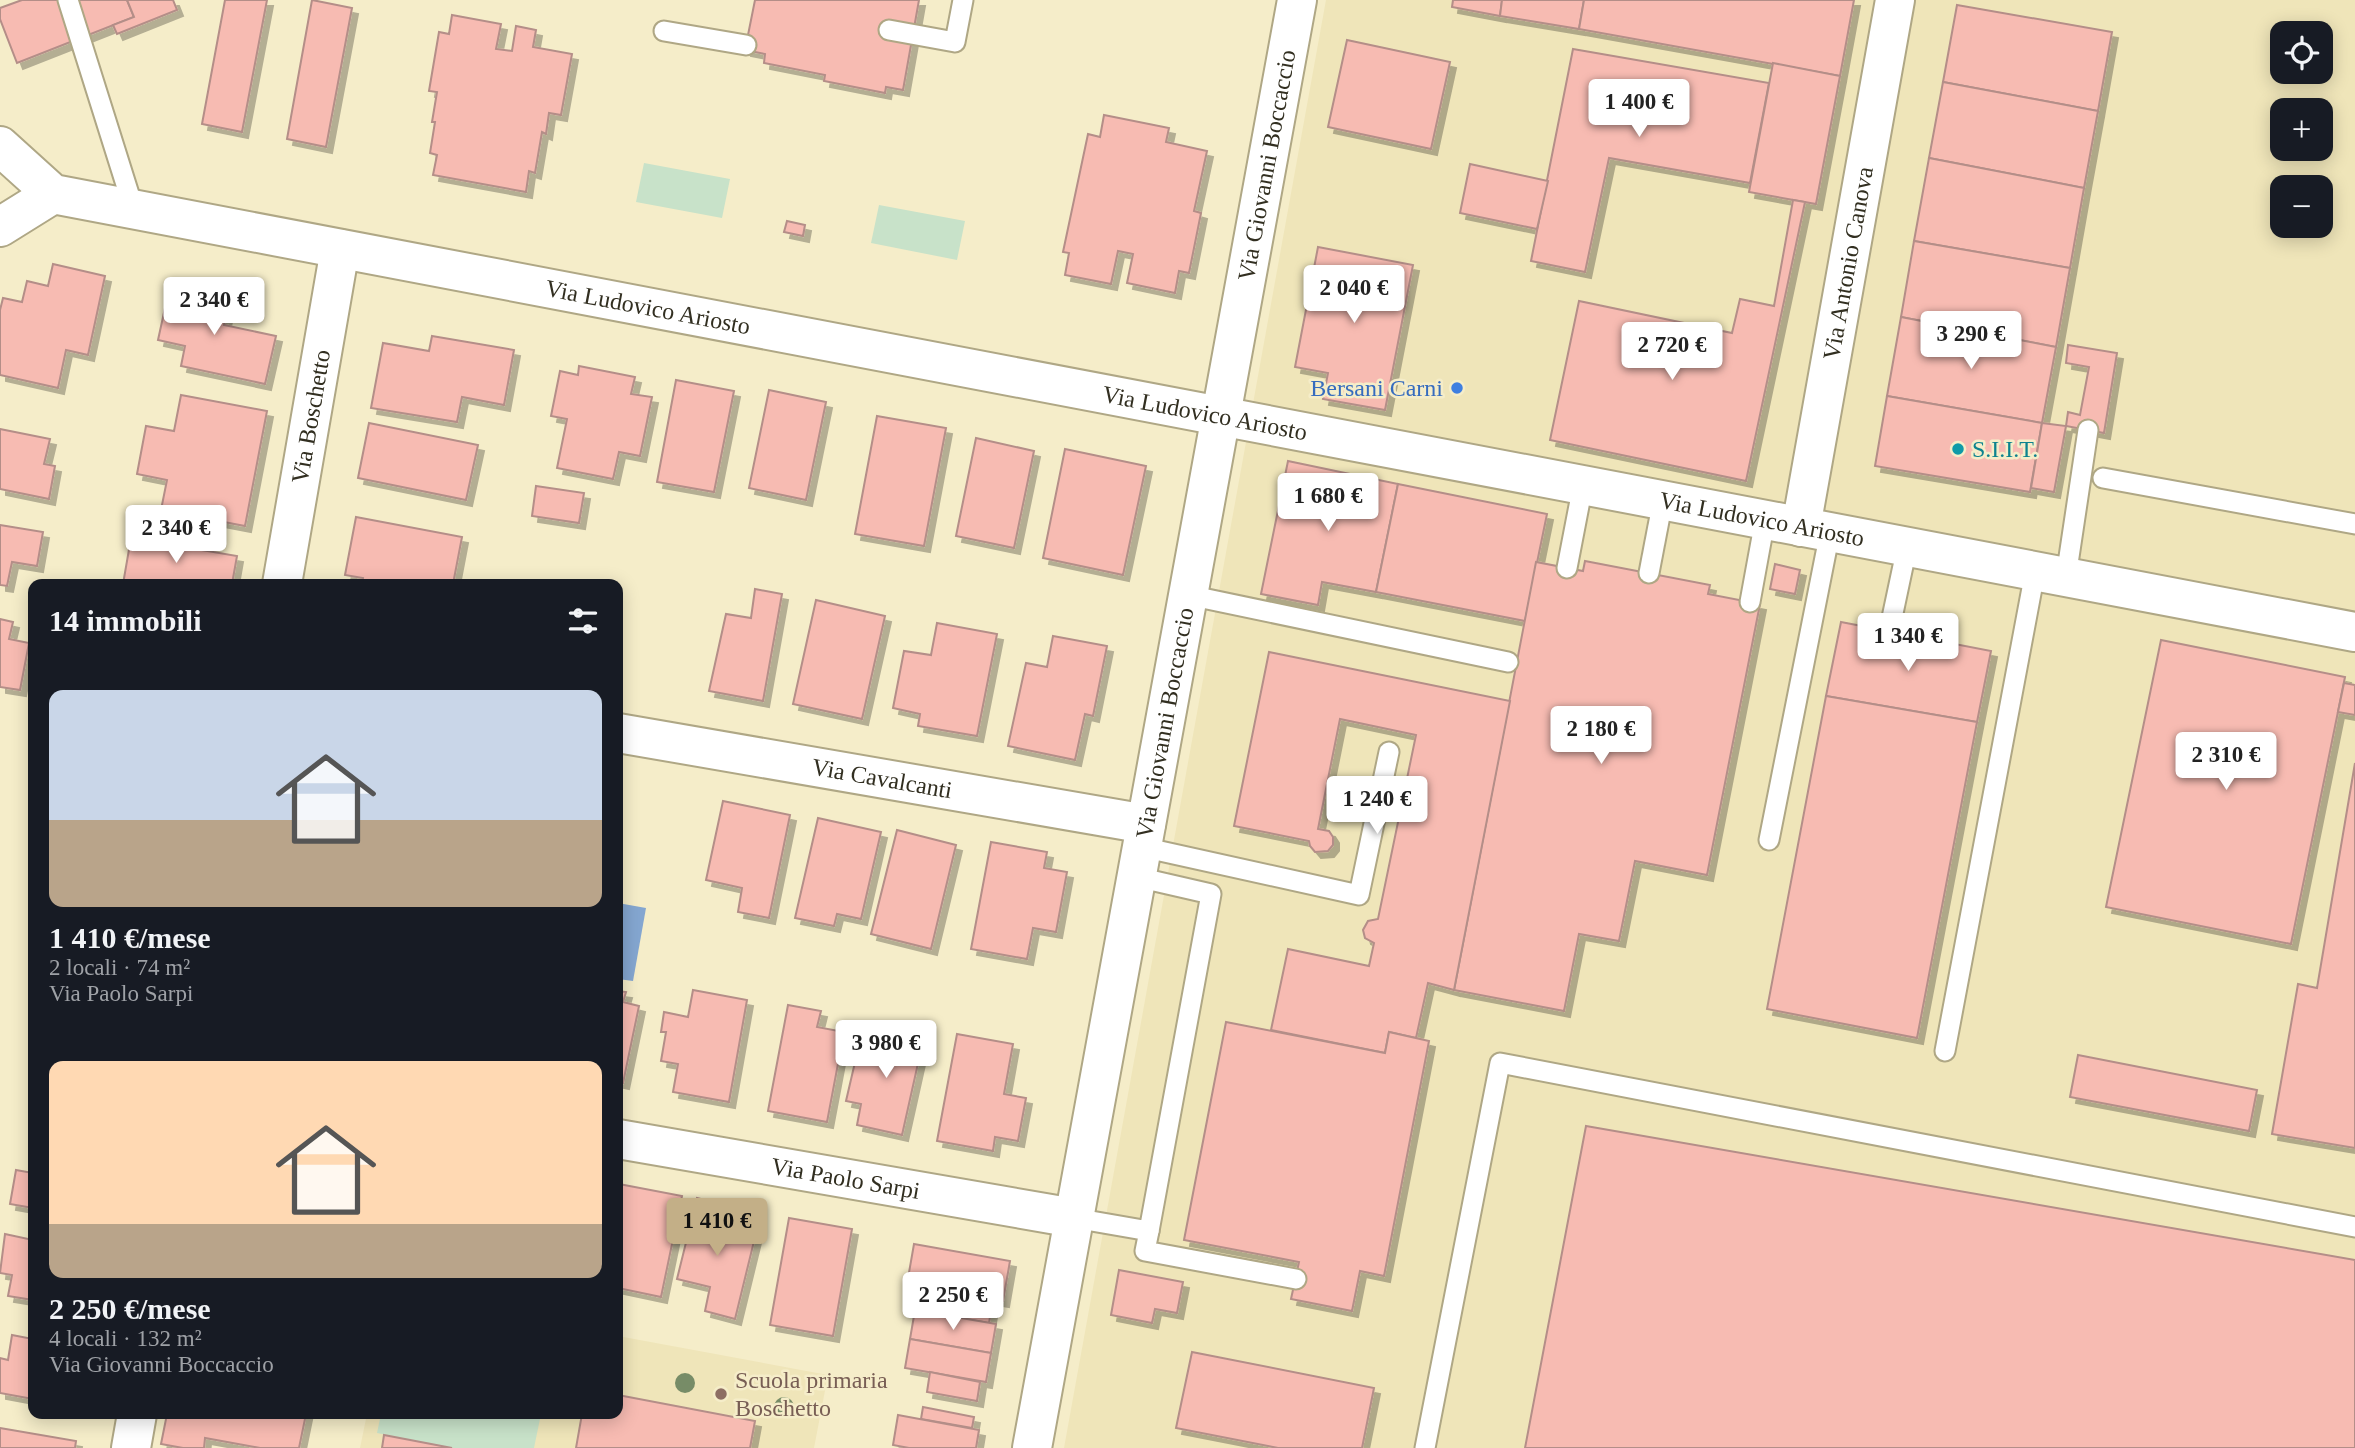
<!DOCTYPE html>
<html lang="it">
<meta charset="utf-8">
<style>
body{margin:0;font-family:Georgia,serif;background:#242831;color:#f1f3f6;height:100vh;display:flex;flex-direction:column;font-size:26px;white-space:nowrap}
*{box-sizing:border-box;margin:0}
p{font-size:23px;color:#9ea1a6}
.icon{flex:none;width:38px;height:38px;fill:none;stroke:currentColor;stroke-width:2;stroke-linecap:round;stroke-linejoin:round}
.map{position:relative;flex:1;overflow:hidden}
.details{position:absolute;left:28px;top:579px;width:595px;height:840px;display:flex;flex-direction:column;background:#171b24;border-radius:14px;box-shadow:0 4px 18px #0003}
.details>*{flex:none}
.controls{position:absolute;left:2270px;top:21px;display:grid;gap:14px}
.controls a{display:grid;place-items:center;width:63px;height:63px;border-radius:14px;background:#171b24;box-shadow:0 4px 18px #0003;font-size:35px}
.price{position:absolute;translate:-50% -60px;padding:0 16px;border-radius:7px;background:#fff;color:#222;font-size:23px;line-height:46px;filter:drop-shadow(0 2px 4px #0008)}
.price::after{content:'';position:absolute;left:50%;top:42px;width:21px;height:16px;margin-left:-10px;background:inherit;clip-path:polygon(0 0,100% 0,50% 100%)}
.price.on{background:#c3af87;color:#111}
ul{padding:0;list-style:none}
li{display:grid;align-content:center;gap:14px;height:371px;padding:0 21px}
li span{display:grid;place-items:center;height:217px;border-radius:14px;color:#555}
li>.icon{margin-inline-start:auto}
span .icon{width:126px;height:126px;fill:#fffc;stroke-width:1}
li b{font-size:30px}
h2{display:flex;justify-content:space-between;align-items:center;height:84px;padding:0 21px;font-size:30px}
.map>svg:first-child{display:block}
.built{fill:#efe5b9;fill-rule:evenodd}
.green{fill:#c8e2c9}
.water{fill:#84a6d0}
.building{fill:#f7bbb2;stroke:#b48e88;stroke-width:2;filter:url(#shadow)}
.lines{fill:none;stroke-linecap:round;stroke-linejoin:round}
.service-casing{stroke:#afa785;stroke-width:23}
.minor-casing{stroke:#afa785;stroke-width:42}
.service{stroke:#fff;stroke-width:19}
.minor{stroke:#fff;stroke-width:38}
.tree{fill:#778c67}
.shop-dot{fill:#3f7fe0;stroke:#f5edc9;stroke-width:2.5}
.culture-dot{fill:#0f9aa8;stroke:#f5edc9;stroke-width:2.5}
.education-dot{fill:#8d6e63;stroke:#f5edc9;stroke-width:2.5}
.labels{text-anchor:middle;stroke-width:5;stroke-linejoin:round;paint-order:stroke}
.street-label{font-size:24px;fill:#322f21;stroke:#f5edc9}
.shop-label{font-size:24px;fill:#366cbe;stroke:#f5edc9;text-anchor:end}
.culture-label{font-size:24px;fill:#0d838f;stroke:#f5edc9;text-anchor:start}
.education-label{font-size:24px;fill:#785e54;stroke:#f5edc9;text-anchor:start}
</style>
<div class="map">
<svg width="2355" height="1448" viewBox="0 0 2355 1448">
<defs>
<filter id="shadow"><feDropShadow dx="6" dy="6" stdDeviation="0" flood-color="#0004"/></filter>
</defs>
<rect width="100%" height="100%" fill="#f5edc9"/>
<g class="built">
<path d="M1326,0H2355V1448H1064ZM2282,33H2320V72H2282ZM2282,110H2320V149H2282ZM2282,187H2320V226H2282Z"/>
<polygon points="618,1336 828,1375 814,1448 360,1448 367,1414 618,1414"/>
</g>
<g class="green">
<polygon points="644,163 730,179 722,218 636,202"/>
<polygon points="879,205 965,221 957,260 871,243"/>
<polygon points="381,1414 541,1414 534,1448 452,1448 377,1433"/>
</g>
<polygon class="water" points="618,903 646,908 633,981 618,979"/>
<g class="building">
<polygon points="22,0 127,0 134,17 17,63 0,19 0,8"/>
<polygon points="127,0 173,0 177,10 117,34 113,25 134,17"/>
<polygon points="225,0 267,0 242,132 202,124"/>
<polygon points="312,0 352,8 326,147 287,139"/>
<polygon points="755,0 919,0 903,90 886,87 885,93 824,81 825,75 764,63 765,54 745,50"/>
<polygon points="1453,0 1502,0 1500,16 1452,7"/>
<polygon points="1502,0 1584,0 1579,29 1500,16"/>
<polygon points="1584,0 1854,0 1840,76 1579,29"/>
<polygon points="1957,5 2112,32 2098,111 1943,82"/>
<polygon points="452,15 501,24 496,49 512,51 516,26 536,30 533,47 572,54 561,115 549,113 546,134 542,132 535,173 529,171 526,192 433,175 437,155 430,153 435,122 432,122 437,92 429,91 439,32 449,34"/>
<polygon points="1347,40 1450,62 1431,149 1328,127"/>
<polygon points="1573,49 1769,83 1750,183 1609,158 1585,272 1531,261"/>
<polygon points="1773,63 1840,76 1816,204 1749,192"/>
<polygon points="1943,82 2098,111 2084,188 1929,158"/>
<polygon points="1104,115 1169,128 1166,142 1207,151 1194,211 1201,213 1189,273 1179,271 1175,293 1127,283 1133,254 1118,251 1111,284 1065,275 1069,253 1063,252 1088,134 1100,137"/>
<polygon points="1929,158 2084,188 2070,268 1914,241"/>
<polygon points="1470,164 1548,181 1537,229 1460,213"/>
<polygon points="1793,200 1805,202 1746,481 1550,440 1579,301 1732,333 1740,299 1774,306"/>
<polygon points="787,221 805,225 803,236 784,232"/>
<polygon points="1914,241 2070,268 2056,347 1901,317"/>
<polygon points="1318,247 1413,265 1385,410 1323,399 1328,373 1295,367"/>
<polygon points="53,264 105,276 88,355 66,350 58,388 0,375 0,310 3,298 22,302 27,281 48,286"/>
<polygon points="170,285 230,298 224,325 276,336 265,384 181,366 185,346 158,340"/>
<polygon points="1901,317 2056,347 2042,423 1887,396"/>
<polygon points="432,336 514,350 504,405 462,397 457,422 371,408 383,343 429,351"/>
<polygon points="2068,345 2117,353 2104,433 2066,426 2068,412 2080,415 2089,367 2066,363"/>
<polygon points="579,366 635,377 631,394 652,397 640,456 619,452 613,479 557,468 567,419 551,416 560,371 578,375"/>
<polygon points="676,380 734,391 714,492 657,482"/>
<polygon points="769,390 826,402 806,500 749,488"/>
<polygon points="181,395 267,411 245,526 161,510 167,480 137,474 146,426 174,431"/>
<polygon points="1887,396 2042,423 2030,492 1875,466"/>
<polygon points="877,416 946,428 924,546 855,534"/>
<polygon points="369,423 478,445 466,500 358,478"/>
<polygon points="2042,423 2066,426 2054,492 2031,488"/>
<polygon points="0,429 50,439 44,464 55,466 49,499 0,489"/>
<polygon points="976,438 1034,451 1014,548 956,536"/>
<polygon points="1065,449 1146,466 1123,575 1043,558"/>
<polygon points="1288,461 1398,484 1376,592 1322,582 1318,605 1261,594"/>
<polygon points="1398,484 1547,514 1525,621 1376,592"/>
<polygon points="536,486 584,493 579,523 532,516"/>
<polygon points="356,517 462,537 453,584 362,584 363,578 345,575"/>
<polygon points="0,525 43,532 37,566 12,562 7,586 0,585"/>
<polygon points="131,538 237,556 232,584 123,584"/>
<polygon points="1585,561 1710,585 1708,594 1760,604 1707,875 1635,861 1619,941 1579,934 1564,1011 1454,990 1536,562 1583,571"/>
<polygon points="1775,564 1800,570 1795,594 1770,589"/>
<polygon points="755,589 782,594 763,701 709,691 726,614 751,618"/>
<polygon points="816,600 885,616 862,719 793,704"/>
<polygon points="0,619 13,622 9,639 29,643 20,690 0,687"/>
<polygon points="1841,622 1991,651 1977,722 1826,696"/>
<polygon points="937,623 997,634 977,736 918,726 920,714 893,708 904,651 931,655"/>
<polygon points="1053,636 1107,646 1093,716 1085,714 1075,760 1008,746 1026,663 1047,667"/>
<polygon points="2161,640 2345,677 2291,944 2106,907"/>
<polygon points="1269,652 1510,701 1454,990 1428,983 1416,1038 1389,1032 1385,1053 1271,1030 1288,949 1369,966 1374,943 1365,938 1363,930 1368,921 1378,919 1416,735 1340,719 1318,829 1329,831 1333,837 1333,845 1328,851 1315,852 1310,846 1309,841 1234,826"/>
<polygon points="2344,683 2355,685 2355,715 2338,712"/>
<polygon points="1826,696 1977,722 1917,1038 1767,1009"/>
<polygon points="2355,763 2355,1148 2272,1134 2298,984 2317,988"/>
<polygon points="723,801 790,815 769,918 738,912 742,888 706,880"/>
<polygon points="818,818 881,832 861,919 837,914 834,926 795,918"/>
<polygon points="897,830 956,845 931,949 871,934"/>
<polygon points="991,842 1047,852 1044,868 1067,872 1056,932 1033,928 1027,959 971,949"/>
<polygon points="693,990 747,1000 729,1102 673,1092 678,1064 661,1061 666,1032 661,1032 664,1012 688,1017"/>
<polygon points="618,991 626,992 623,1002 639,1006 623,1083 618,1082"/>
<polygon points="788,1005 821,1011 817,1027 844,1032 827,1122 768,1111"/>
<polygon points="1226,1022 1385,1053 1389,1032 1429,1041 1384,1276 1360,1271 1352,1311 1291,1299 1299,1262 1184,1240"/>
<polygon points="888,1024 925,1032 902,1135 857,1125 861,1104 846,1101 859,1045 882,1050"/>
<polygon points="957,1034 1013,1044 1004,1094 1026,1098 1018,1141 995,1137 993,1151 937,1141"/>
<polygon points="2078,1055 2257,1090 2249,1131 2070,1097"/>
<polygon points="1586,1126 2355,1260 2355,1448 1525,1448"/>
<polygon points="16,1170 33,1173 33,1208 10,1204"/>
<polygon points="619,1184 682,1196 661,1297 618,1288"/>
<polygon points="697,1198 724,1205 720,1225 756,1233 735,1319 705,1311 710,1287 677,1279"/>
<polygon points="789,1218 852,1229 833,1336 770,1325"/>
<polygon points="5,1234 33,1240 33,1300 8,1296 12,1275 0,1273"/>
<polygon points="914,1244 1010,1261 1003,1301 907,1284"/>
<polygon points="1119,1270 1183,1282 1177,1313 1155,1309 1152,1323 1111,1315"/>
<polygon points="941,1290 993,1300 991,1311 939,1302"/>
<polygon points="939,1302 991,1311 989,1323 937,1314"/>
<polygon points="915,1310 996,1324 991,1353 910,1339"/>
<polygon points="12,1335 33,1339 33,1399 0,1393 0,1358 8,1360"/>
<polygon points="910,1339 991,1353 986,1382 905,1368"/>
<polygon points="1192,1352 1374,1388 1362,1448 1278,1448 1176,1428"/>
<polygon points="930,1372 980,1382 977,1401 927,1392"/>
<polygon points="618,1395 755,1421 750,1448 576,1448 582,1414 618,1414"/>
<polygon points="923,1407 974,1417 972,1428 921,1419"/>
<polygon points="167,1414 306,1414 299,1448 260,1448 205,1438 204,1448 183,1448 161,1444"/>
<polygon points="898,1415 979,1430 976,1448 909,1448 893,1445"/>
<polygon points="0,1428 76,1441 75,1448 0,1448"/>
<polygon points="384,1435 452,1448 382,1448"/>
</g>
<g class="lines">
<g class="service-casing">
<g id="service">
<polyline points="68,0 134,210"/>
<polyline points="889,30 955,42 963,0"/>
<polyline points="664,31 746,45"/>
<polyline points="2103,478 2355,524"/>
<polyline points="1567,568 1583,485"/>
<polyline points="1649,573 1663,500"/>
<polyline points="2066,577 2088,430"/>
<polyline points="1188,595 1508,662"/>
<polyline points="1750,602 1765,520"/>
<polyline points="1889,632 1907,547"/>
<polyline points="1769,840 1830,532"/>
<polyline points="1142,847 1359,895 1389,752"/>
<polyline points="1945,1051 2035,572"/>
<polyline points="1074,1218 1149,1231 1211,894 1137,877"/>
<polyline points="1149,1231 1145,1251 1296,1279"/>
<polyline points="1425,1448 1500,1063 2355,1227"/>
</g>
</g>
<g class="minor-casing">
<g id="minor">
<path id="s1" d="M0,146L53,194L2355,632"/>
<polyline points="0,227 53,194"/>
<path id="s2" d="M1801,527L1895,0"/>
<path id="s3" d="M282,584L340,249"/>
<path id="s4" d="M618,733L1146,824"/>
<path id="s5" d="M618,1139L1074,1218"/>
<polyline points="131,1448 137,1414"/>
<path id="s6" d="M1032,1448L1297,0"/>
</g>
</g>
<use href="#service" class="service"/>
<use href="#minor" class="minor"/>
</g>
<g class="tree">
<circle cx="685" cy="1383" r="10"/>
<circle cx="784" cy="1407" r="10"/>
</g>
<circle class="shop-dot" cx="1457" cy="388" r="7"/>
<circle class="culture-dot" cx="1958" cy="449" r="7"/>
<circle class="education-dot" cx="721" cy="1394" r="7"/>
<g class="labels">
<g class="street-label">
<text dy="8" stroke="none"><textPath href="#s6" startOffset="1304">Via Giovanni Boccaccio</textPath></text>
<text dy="8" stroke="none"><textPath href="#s2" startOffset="268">Via Antonio Canova</textPath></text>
<text dy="8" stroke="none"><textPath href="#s1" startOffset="677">Via Ludovico Ariosto</textPath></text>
<text dy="8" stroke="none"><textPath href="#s1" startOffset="1244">Via Ludovico Ariosto</textPath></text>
<text dy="8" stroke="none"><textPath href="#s3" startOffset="170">Via Boschetto</textPath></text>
<text dy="8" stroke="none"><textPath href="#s1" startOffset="1811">Via Ludovico Ariosto</textPath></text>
<text dy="8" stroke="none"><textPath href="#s6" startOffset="737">Via Giovanni Boccaccio</textPath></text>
<text dy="8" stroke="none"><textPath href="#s4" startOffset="268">Via Cavalcanti</textPath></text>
<text dy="8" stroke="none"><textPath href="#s5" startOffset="231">Via Paolo Sarpi</textPath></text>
</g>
<g class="shop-label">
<text x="1443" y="396">Bersani Carni</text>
</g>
<g class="culture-label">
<text x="1972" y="457">S.I.I.T.</text>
</g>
<g class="education-label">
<text x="735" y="1388">Scuola primaria<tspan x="735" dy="28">Boschetto</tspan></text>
</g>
</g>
</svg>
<div class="controls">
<a><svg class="icon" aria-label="locate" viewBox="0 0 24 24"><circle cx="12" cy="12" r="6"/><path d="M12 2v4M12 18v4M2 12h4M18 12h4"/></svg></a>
<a>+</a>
<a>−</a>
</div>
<b class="price" style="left:1639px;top:139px">1 400 €</b>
<b class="price" style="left:1354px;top:325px">2 040 €</b>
<b class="price" style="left:214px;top:337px">2 340 €</b>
<b class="price" style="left:1971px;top:371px">3 290 €</b>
<b class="price" style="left:1672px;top:382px">2 720 €</b>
<b class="price" style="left:1328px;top:533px">1 680 €</b>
<b class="price" style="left:176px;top:565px">2 340 €</b>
<b class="price" style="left:1908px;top:673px">1 340 €</b>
<b class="price" style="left:1601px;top:766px">2 180 €</b>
<b class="price" style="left:2226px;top:792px">2 310 €</b>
<b class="price" style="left:1377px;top:836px">1 240 €</b>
<b class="price" style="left:886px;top:1080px">3 980 €</b>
<b class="price on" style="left:717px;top:1258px">1 410 €</b>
<b class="price" style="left:953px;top:1332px">2 250 €</b>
<section class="details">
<h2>14 immobili<svg class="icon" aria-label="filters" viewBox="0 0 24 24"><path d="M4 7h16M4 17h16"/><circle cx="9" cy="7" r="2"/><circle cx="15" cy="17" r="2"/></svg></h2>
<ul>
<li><span style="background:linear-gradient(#c9d6e8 60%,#b9a48a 0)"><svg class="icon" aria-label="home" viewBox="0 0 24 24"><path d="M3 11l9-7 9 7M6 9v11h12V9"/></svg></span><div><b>1 410 €/mese</b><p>2 locali · 74 m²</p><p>Via Paolo Sarpi</p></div></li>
<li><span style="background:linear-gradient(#ffd9b3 75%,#b9a48a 0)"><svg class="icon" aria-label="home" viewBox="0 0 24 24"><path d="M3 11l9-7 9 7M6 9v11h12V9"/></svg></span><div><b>2 250 €/mese</b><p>4 locali · 132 m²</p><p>Via Giovanni Boccaccio</p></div></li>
</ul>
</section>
</div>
